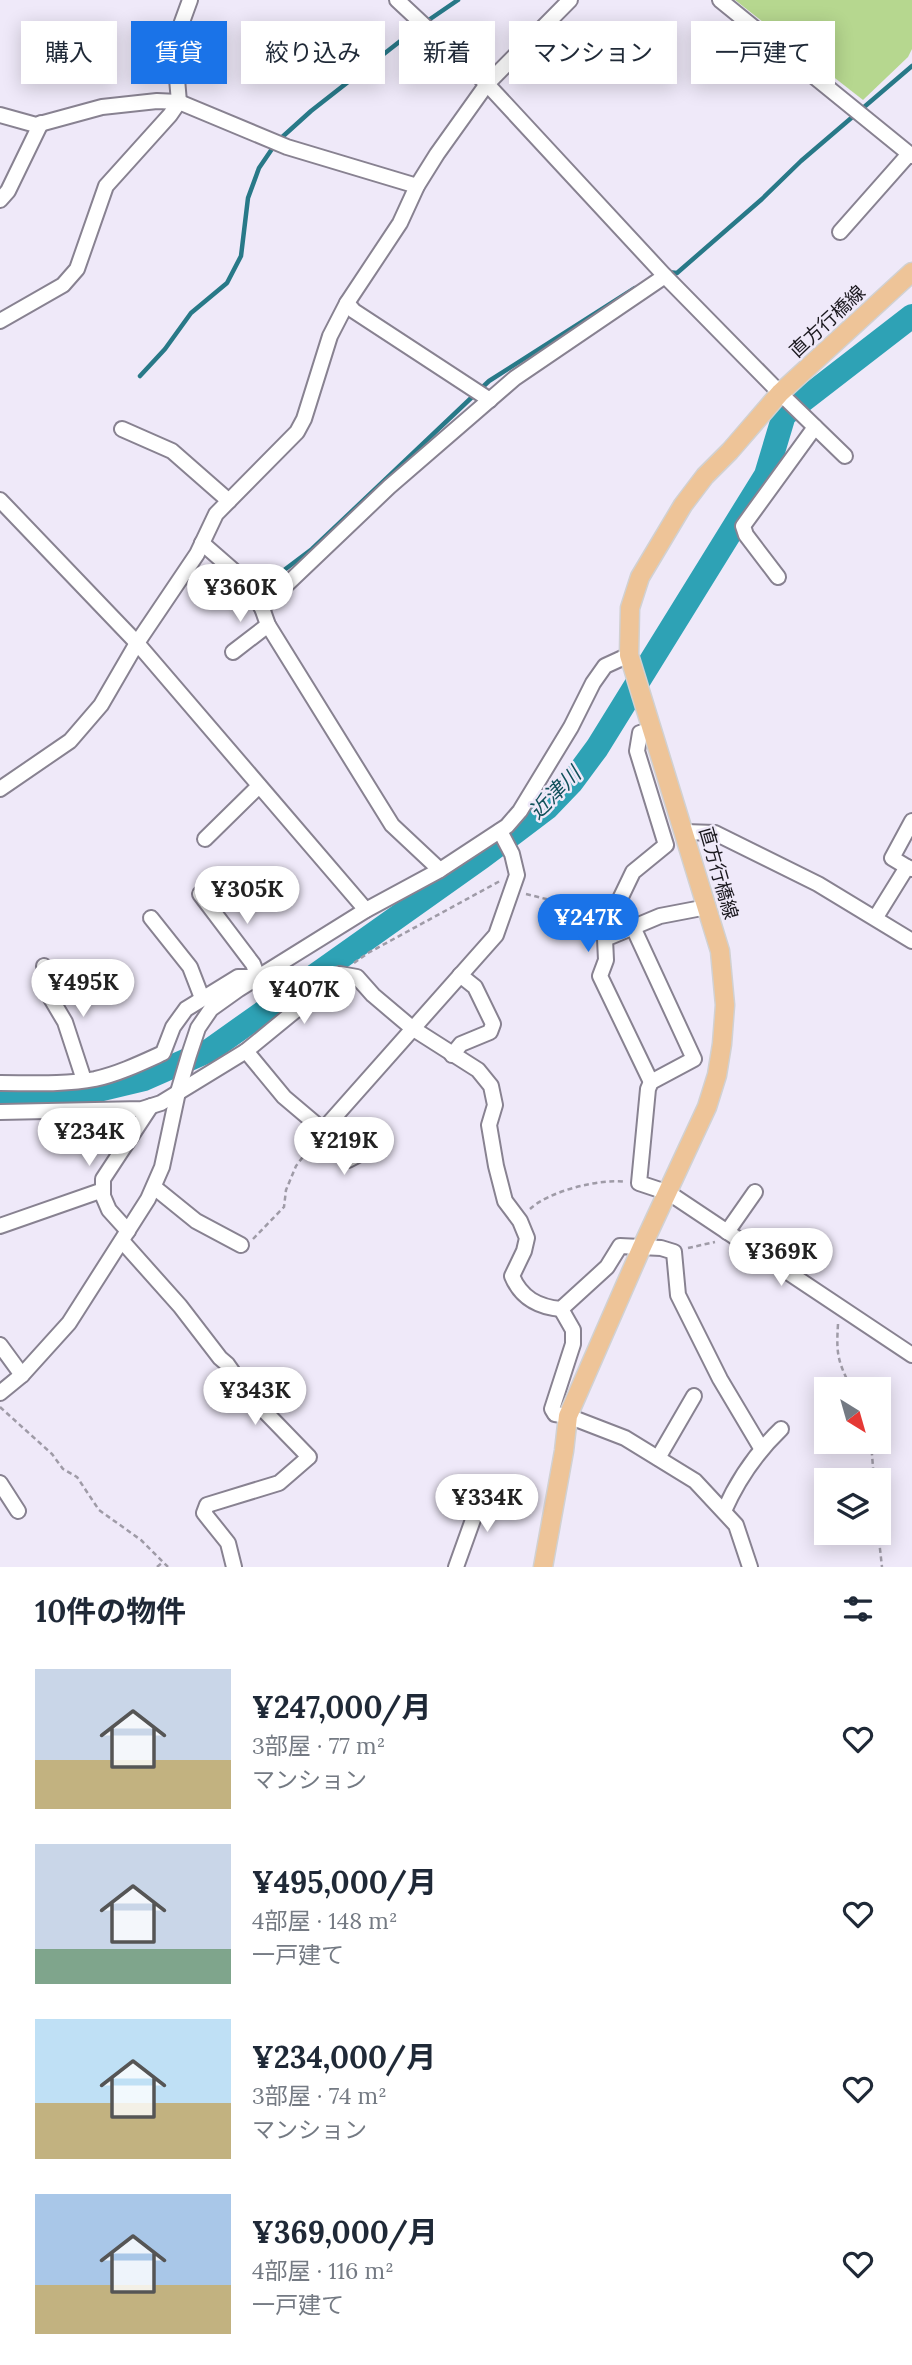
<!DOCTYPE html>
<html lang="ja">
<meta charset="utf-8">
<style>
body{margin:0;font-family:Lora,"Noto Sans JP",serif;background:#f2f2f3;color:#1f2937;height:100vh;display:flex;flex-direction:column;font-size:26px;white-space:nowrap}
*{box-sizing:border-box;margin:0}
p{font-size:23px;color:#747a83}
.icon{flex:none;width:38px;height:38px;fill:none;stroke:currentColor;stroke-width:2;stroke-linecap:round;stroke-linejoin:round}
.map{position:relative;height:1567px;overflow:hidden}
.details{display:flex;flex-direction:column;background:#fff;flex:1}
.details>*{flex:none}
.banner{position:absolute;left:21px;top:21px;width:872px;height:63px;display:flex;gap:14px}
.needle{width:46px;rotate:143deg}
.controls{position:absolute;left:814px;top:1377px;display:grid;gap:14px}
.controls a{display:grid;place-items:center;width:77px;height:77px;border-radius:0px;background:#fff;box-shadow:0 4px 18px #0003;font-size:35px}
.price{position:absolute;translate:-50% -60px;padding:0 16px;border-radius:24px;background:#fff;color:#222;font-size:23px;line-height:46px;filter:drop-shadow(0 2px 4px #0008)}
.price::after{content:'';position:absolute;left:50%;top:42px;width:21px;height:16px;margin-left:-10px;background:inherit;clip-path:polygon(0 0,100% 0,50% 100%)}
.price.current{background:#1a73e8;color:#fff}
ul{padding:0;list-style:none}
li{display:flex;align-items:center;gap:21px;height:175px;padding:0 35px}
li span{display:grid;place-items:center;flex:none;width:196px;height:140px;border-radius:0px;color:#555}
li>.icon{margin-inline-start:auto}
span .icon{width:84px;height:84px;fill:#fffc;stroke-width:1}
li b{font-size:30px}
h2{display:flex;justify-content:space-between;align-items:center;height:84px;padding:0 35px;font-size:30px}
.tag{padding:0 24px;border-radius:0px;background:#fff;box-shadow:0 4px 18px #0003;font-size:24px;line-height:63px}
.tag.current{background:#1a73e8;color:#fff}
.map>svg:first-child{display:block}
.green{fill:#b6d78f}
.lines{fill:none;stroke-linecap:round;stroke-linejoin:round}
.stream{stroke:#287988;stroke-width:4.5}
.river{stroke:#2ea2b5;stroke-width:24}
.minor-casing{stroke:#888291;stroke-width:18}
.major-casing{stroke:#d1d1d2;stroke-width:21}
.path{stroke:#9f9ba7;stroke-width:2.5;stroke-dasharray:5 3.5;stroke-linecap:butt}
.minor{stroke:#fff;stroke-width:14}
.major{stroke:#eec498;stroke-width:18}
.labels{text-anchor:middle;stroke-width:5;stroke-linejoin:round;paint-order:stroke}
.street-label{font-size:19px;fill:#1a181e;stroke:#efe9f9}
.water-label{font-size:21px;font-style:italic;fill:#11515b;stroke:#efe9f9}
</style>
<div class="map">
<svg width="912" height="1567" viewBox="0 0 912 1567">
<rect width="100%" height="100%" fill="#efe9f9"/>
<polygon class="green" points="735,0 912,0 912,49 908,57 863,100"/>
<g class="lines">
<g class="stream">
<polyline points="280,139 311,111 417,28 458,0"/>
<polyline points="667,272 677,273 762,199 801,161 912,66"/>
<polyline points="140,376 165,349 191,313 227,283 241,256 248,198 259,168 274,146"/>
<polyline points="263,586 312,549 489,381 635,288"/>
</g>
<polyline class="river" points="0,1095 73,1096 144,1079 210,1050 482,857 547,808 571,783 597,748 766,475 784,415 912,316"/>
<g class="minor-casing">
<g id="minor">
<polyline points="397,0 487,84 665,276 780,393 845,456"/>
<polyline points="720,0 912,156"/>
<polyline points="0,115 36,125 102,107 157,101 179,102 287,147 417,186"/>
<polyline points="0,200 8,191 41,123"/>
<polyline points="840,232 909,154"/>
<polyline points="347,303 354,311 490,400"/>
<polyline points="0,321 63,285 77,269 106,186 170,115 179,102 174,44 190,0"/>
<polyline points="122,429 172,451 229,501"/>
<polyline points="0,500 137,643 366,910"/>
<polyline points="202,543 242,578 262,608"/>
<polyline points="778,577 746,535 743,526 815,427"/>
<polyline points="233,652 268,625"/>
<polyline points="652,729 640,733 637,751 666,845 633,872 620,899 694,1059 651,1082 648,1089 639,1183 669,1193 912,1355"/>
<polyline points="0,789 70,741 101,705 137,643 197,554 216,514 297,432 304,419 330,336 347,303 400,223 417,186 437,154 487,84 570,0"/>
<polyline points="685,832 715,833 818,884 912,941"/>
<polyline points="205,839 259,786"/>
<polyline points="907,867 892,858 912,821"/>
<polyline points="440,870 392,825 268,625 262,608 389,487 515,378 665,276"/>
<polyline points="876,917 907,867 912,869"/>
<polyline points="151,918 190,967 202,998"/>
<polyline points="44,966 49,995 65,1022 84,1080"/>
<polyline points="246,1051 284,1097 323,1130 496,935 517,875 512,854 500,831"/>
<polyline points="452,1055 461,1044 490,1032 493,1024 475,987 460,975"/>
<polyline points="651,1082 600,976 606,960 605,939 660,916 707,907"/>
<path d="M0,1083C31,1083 64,1085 95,1079C118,1074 141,1063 163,1053L173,1027L186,1009L238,977H258L253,964L200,894"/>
<path d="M0,1112L142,1109L161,1103L246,1051L340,974L357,977L373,995L412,1028L478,1070L491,1086L495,1105L489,1125L496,1166L505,1201L520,1221L527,1238L524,1251L512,1276C521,1298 538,1307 561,1309L607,1267L620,1246L661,1248L674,1252L678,1295L720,1379L761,1448"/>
<polyline points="323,1130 348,1160 381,1143"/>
<polyline points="154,1187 196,1221 241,1245"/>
<polyline points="0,1226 103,1190"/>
<polyline points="128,1231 109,1210 103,1196 103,1179 151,1106"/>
<polyline points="727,1232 755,1192"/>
<polyline points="122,1241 180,1306 220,1358 227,1364 248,1394 309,1457 279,1483 207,1505 204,1513 228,1543 234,1567"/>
<polyline points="561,1309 573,1330 573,1344 552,1409 555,1414 568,1416 625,1438 695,1481 736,1525 750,1567"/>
<polyline points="0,1345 22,1375"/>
<polyline points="0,1393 22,1375 69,1323 148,1199 162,1167 178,1092 189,1055 198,1028 211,1009 239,989 366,910 440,870 507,826 520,811 571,727 593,683 605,666 629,655"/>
<polyline points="658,1458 694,1396"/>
<polyline points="0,1483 18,1511"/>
<path d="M724,1511C738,1479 756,1453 781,1429"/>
<polyline points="456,1567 484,1489"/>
</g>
</g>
<g class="major-casing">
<polyline id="major" points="543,1567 564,1451 568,1416 641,1249 707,1107 717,1075 722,1044 725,1005 720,951 629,655 630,608 640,577 683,505 705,476 730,451 780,393 912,272"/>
</g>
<g class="path">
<polyline points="526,894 562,903 597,928"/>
<polyline points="354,963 368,953 500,881"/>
<path d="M530,1209C549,1191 601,1178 626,1182"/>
<polyline points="253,1239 284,1207 286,1190 296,1166 315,1141"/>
<polyline points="688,1248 715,1242"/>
<path d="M838,1324C836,1356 838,1361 852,1390"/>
<polyline points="0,1407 52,1454 63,1469 77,1477 99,1510 141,1540 168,1567"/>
<polyline points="871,1442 874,1480"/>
<polyline points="878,1531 882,1567"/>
<polyline points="157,1567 163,1562"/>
</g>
<use href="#minor" class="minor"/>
<use href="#major" class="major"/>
</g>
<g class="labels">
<g class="street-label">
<text transform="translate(827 321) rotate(-43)" y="7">直方行橋線</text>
<text transform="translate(719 873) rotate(74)" y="7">直方行橋線</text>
</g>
<g class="water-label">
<text transform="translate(555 793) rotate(-45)" y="7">近津川</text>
</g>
</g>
</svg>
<div class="controls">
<a><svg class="needle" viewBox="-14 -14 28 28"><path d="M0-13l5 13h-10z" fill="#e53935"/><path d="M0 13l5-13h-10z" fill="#747a83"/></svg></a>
<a><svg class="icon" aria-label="layers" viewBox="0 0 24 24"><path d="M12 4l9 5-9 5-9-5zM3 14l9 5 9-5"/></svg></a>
</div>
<b class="price" style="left:240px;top:624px">¥360K</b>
<b class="price" style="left:247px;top:926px">¥305K</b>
<b class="price current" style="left:588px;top:954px">¥247K</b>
<b class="price" style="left:83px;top:1019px">¥495K</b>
<b class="price" style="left:304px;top:1026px">¥407K</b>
<b class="price" style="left:89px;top:1168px">¥234K</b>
<b class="price" style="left:344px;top:1177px">¥219K</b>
<b class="price" style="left:781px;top:1288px">¥369K</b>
<b class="price" style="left:255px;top:1427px">¥343K</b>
<b class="price" style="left:487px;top:1534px">¥334K</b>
<div class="banner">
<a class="tag">購入</a>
<a class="tag current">賃貸</a>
<a class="tag">絞り込み</a>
<a class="tag">新着</a>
<a class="tag">マンション</a>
<a class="tag">一戸建て</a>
</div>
</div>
<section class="details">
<h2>10件の物件<svg class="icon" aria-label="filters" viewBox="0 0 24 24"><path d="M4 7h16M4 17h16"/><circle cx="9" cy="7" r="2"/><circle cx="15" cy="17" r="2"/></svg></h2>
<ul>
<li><span style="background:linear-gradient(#c9d6e8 65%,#c2b280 0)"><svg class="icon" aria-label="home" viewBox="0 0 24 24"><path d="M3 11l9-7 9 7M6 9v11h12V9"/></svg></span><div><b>¥247,000/月</b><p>3部屋 · 77 m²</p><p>マンション</p></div><svg class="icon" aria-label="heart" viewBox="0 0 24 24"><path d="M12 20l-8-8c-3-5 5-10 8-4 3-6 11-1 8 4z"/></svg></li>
<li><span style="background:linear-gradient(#c9d6e8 75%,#7fa58c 0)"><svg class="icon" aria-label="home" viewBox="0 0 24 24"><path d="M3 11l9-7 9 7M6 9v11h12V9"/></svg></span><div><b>¥495,000/月</b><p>4部屋 · 148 m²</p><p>一戸建て</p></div><svg class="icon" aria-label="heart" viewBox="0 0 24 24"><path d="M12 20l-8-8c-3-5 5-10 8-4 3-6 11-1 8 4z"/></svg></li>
<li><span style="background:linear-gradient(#bfe0f5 60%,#c2b280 0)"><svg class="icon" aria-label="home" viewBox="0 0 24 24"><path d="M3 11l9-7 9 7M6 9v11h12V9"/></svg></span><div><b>¥234,000/月</b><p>3部屋 · 74 m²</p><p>マンション</p></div><svg class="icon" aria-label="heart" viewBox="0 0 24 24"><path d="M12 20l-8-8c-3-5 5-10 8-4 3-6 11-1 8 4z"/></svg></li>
<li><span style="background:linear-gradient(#a9c7e8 65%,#c2b280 0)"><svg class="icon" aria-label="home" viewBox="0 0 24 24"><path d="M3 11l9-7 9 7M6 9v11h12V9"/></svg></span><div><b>¥369,000/月</b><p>4部屋 · 116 m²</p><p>一戸建て</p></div><svg class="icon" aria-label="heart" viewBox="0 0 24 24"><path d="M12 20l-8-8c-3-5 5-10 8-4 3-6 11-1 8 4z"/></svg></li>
</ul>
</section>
